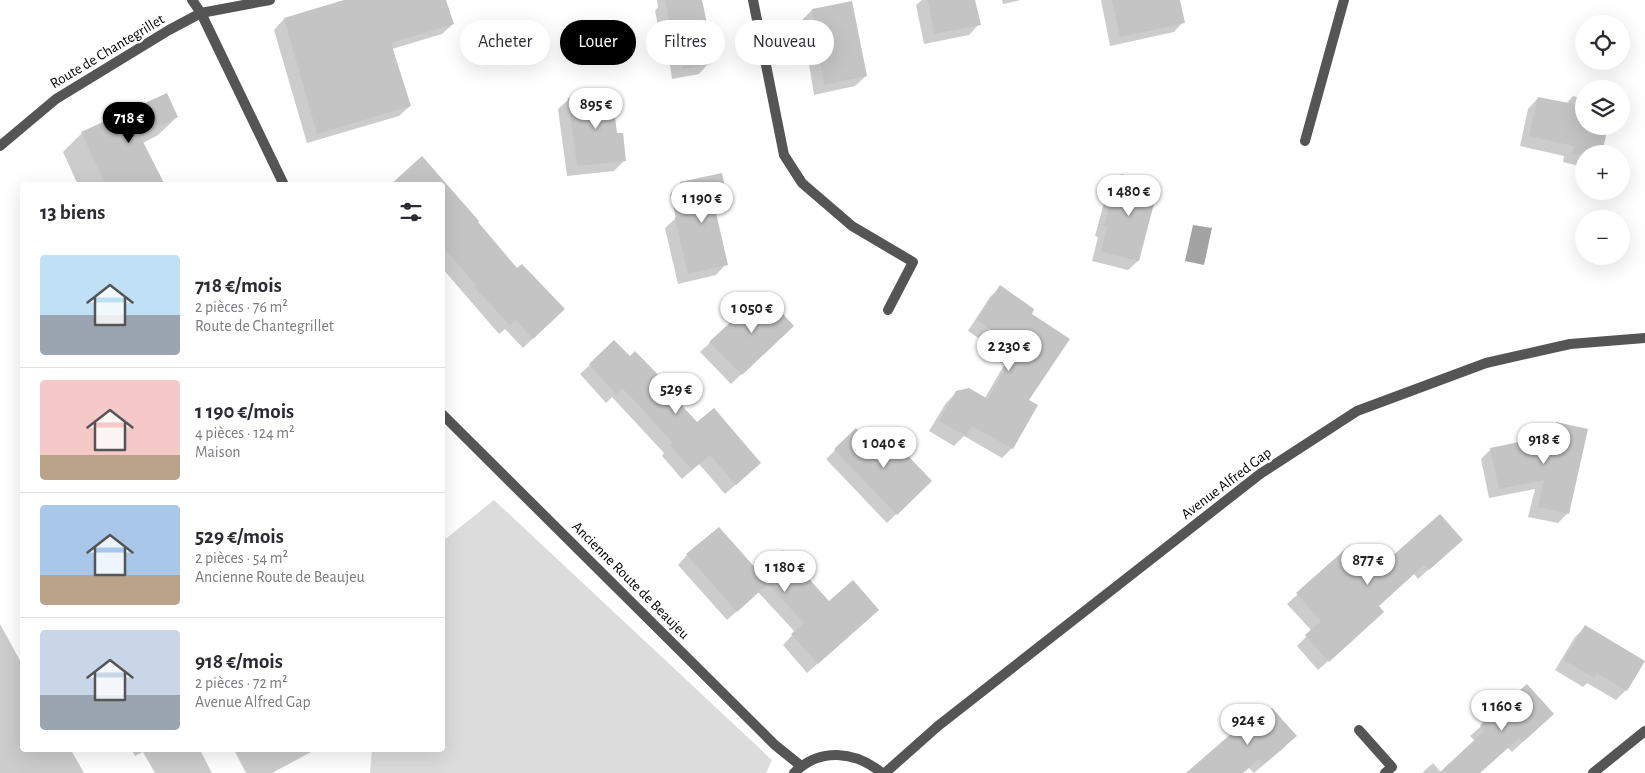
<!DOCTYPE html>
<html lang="fr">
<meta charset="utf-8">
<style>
body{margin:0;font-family:"Alegreya Sans",sans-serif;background:#f2f2f3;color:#2b2b33;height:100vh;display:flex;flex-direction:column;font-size:19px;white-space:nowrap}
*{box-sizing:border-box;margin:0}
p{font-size:16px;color:#7c7c81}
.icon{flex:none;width:28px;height:28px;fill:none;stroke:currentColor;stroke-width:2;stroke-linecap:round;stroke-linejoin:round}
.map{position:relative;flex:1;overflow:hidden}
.drawer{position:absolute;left:20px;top:182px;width:425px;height:570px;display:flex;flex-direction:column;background:#fff;border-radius:5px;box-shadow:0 5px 20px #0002}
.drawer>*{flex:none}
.guide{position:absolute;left:460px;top:20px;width:475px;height:45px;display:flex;gap:10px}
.buttons{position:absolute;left:1575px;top:15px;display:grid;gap:10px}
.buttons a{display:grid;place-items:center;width:55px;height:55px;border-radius:50%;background:#fff;box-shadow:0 5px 20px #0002;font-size:25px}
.price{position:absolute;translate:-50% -42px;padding:0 11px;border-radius:18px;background:#fff;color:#222;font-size:16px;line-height:32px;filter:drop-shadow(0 1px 2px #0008)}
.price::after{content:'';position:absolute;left:50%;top:30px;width:15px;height:11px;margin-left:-8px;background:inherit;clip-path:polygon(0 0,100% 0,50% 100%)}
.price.selected{background:#000;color:#fff}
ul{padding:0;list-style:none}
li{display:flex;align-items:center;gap:15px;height:125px;padding:0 20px}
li+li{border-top:1px solid #e1e1e2}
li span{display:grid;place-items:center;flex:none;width:140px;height:100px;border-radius:5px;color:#555}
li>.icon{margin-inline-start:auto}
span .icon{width:60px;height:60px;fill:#fffc;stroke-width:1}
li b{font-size:21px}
h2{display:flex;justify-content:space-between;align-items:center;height:60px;padding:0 20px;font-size:21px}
.tag{padding:0 18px;border-radius:22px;background:#fff;box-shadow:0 5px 20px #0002;font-size:18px;line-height:45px}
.tag.selected{background:#000;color:#fff}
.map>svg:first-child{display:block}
.green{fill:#dcdcdc}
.water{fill:#a3a3a3}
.shadow{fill:#0003}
.building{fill:#c4c4c4}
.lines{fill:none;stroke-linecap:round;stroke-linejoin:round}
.service{stroke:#555;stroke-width:10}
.minor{stroke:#555;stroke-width:10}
.labels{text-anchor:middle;stroke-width:4.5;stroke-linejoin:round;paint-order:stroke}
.street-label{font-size:15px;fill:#000;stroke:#fff}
</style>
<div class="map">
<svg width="1645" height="773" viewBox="0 0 1645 773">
<rect width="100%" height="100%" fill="#fff"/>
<polygon class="green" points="494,500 772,760 766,773 370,773 372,750 442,750 443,541"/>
<polygon class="water" points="1193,225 1212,228 1204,265 1185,261"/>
<g class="shadow">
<polygon points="349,0 445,0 453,24 442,34 392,49 410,106 399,116 307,143 274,30 284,19"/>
<polygon points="657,0 701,0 708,33 704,37 709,63 699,74 672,79 668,51 663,51 655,11 658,7"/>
<polygon points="922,0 974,0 979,24 969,35 924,44 916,5"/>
<polygon points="1002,0 1021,0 1003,4"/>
<polygon points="1101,0 1179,0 1183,22 1174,32 1110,46"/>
<polygon points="812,10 866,76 855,86 814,95 802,20"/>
<polygon points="166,94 177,117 158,135 143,143 163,185 78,185 63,152 81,134"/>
<polygon points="1573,96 1584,99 1584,167 1563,162 1564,156 1520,146 1528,109 1538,98 1566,104"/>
<polygon points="569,99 616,134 624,161 614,171 567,176 558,109"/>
<polygon points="422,158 517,270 553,319 523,348 505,329 499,334 442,268 442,185 392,185"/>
<polygon points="721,174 727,200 714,211 726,264 716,275 678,284 665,228 676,218 670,194 680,184"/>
<polygon points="1121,175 1155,197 1138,261 1128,270 1092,261 1098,237 1095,236 1105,199 1109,194 1112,184"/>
<polygon points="1000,287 1030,314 1027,400 1012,448 1002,458 964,436 954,446 929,431 946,403 957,392 985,398 1004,365 998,360 1002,354 968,331 990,297"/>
<polygon points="763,294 782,336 731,384 700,352"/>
<polygon points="630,358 662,385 697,424 749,473 725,494 699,464 682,479 662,456 664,453 612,397 606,403 580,374 590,365"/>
<polygon points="1556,423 1568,513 1558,523 1528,517 1535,489 1489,498 1481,459 1491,449 1545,438 1546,433"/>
<polygon points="856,430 867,441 884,449 930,481 887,523 826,459"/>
<polygon points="1350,547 1374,574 1451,549 1418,579 1413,573 1378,606 1373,621 1318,670 1297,646 1312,631 1287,604"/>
<polygon points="687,555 829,603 867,619 807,673 783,645 795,632 758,592 727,620 678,565"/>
<polygon points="0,624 22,664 22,750 71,750 84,773 0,773"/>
<polygon points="1585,627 1626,690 1616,700 1587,683 1583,687 1555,670 1575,637"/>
<polygon points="1527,685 1553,714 1512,752 1508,748 1479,773 1422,773 1433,763 1441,772 1475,741 1470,736"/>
<polygon points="1252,727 1286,746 1254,773 1249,768 1243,773 1209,773"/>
<polygon points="132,750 200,750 212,773 155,773 143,752 135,756"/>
<polygon points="234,750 315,750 272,773 246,773"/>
</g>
<g class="building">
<polygon points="344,0 446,0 454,24 391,43 411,106 317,134 284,18"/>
<polygon points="665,0 702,0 709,33 705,35 711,64 682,69 678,41 673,41"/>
<polygon points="928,0 975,0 981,25 934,34"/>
<polygon points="1112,0 1180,0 1185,23 1120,37"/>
<polygon points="852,1 867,76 824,85 812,9"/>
<polygon points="167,93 178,117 140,136 165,185 106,185 81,132"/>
<polygon points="612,93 617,133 623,133 626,161 577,166 568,98"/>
<polygon points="1538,97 1584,106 1584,126 1608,126 1602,154 1572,154 1574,146 1529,136"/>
<polygon points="422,156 479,221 478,222 517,268 522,264 565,309 533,339 516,320 510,325 474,287 476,285 442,246 442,185 390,185"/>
<polygon points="722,173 728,201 714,204 728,265 688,274 675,217 688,214 680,182"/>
<polygon points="1121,174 1157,183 1153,195 1156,196 1139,261 1101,252 1107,227 1104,226 1114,188 1117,189"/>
<polygon points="1000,285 1034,309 1032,314 1070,339 1029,400 1038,405 1013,449 972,426 966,436 939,421 956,391 969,388 988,399 1013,354 1007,350 1011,344 977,320"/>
<polygon points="763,292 794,326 742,375 709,342"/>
<polygon points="614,340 630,356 635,351 666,383 663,385 697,422 714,408 761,463 736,485 710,455 692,470 670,445 673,443 637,403 622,388 616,394 589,364"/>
<polygon points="1556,422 1588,429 1569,514 1538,507 1544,480 1499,489 1490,448 1553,435"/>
<polygon points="856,428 867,440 872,435 884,447 892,439 932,481 897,515 834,449"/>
<polygon points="1440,514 1463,540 1429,570 1424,565 1379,606 1384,612 1329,662 1305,635 1321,621 1296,593 1350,545 1374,572"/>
<polygon points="719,527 759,572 783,550 829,601 853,580 879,610 818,664 791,634 804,623 768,584 737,612 686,554"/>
<polygon points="1585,625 1645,661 1627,691 1597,673 1594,678 1564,660"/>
<polygon points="1527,684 1554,714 1523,742 1519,738 1480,773 1439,773 1484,731 1480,725"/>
<polygon points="1272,708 1297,736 1264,764 1259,759 1243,773 1186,773 1247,720 1252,725"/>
</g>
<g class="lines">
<polyline class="service" points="1305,141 1344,0"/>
<g class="minor">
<polyline points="192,0 201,13 284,185"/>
<polyline points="753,0 784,155 802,183 852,226 913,262 888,310"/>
<polyline points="0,146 56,99 169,30 201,13 270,0"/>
<polyline points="442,414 775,745 801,766"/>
<polyline points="1359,730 1392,767 1385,773"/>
<path d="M794,773C820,747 855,751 882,773"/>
<polyline points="885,773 938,726 1260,474 1357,411 1486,363 1570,344 1645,338"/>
<polyline points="1593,773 1645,731"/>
</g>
</g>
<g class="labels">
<g class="street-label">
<text transform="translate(107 51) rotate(-31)" y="5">Route de Chantegrillet</text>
<text transform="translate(1226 483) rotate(-37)" y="5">Avenue Alfred Gap</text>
<text transform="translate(631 580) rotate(45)" y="5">Ancienne Route de Beaujeu</text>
</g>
</g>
</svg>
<div class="buttons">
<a><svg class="icon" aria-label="locate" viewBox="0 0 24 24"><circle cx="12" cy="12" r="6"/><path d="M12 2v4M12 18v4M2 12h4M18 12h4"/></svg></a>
<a><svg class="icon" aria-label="layers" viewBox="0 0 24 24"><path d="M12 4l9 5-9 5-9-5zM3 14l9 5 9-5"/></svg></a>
<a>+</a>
<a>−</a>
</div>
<b class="price" style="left:596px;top:130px">895 €</b>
<b class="price selected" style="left:129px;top:144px">718 €</b>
<b class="price" style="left:1129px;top:217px">1 480 €</b>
<b class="price" style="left:702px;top:224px">1 190 €</b>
<b class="price" style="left:752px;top:334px">1 050 €</b>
<b class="price" style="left:1009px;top:372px">2 230 €</b>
<b class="price" style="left:676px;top:415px">529 €</b>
<b class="price" style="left:1544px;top:465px">918 €</b>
<b class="price" style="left:884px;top:469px">1 040 €</b>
<b class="price" style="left:1368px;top:586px">877 €</b>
<b class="price" style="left:785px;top:593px">1 180 €</b>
<b class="price" style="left:1502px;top:732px">1 160 €</b>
<b class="price" style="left:1248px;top:746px">924 €</b>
<div class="guide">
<a class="tag">Acheter</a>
<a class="tag selected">Louer</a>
<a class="tag">Filtres</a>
<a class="tag">Nouveau</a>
</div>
<section class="drawer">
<h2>13 biens<svg class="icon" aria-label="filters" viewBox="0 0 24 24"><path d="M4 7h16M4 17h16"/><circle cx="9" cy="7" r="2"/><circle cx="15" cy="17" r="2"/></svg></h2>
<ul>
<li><span style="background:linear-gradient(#bfe0f5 60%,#9aa5b1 0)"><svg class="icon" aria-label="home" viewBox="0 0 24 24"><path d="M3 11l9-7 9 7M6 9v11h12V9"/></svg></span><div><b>718 €/mois</b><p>2 pièces · 76 m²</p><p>Route de Chantegrillet</p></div></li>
<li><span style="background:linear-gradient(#f6c9c9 75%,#b9a48a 0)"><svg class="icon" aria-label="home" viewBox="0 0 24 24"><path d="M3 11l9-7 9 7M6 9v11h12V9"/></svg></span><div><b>1 190 €/mois</b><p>4 pièces · 124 m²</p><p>Maison</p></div></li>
<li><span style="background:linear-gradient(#a9c7e8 70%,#b9a48a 0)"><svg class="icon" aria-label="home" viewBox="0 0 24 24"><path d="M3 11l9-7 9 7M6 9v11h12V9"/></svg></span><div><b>529 €/mois</b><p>2 pièces · 54 m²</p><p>Ancienne Route de Beaujeu</p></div></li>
<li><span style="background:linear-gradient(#c9d6e8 65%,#9aa5b1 0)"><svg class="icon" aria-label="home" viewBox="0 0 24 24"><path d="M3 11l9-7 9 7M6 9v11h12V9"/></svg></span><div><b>918 €/mois</b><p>2 pièces · 72 m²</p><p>Avenue Alfred Gap</p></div></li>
</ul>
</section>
</div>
